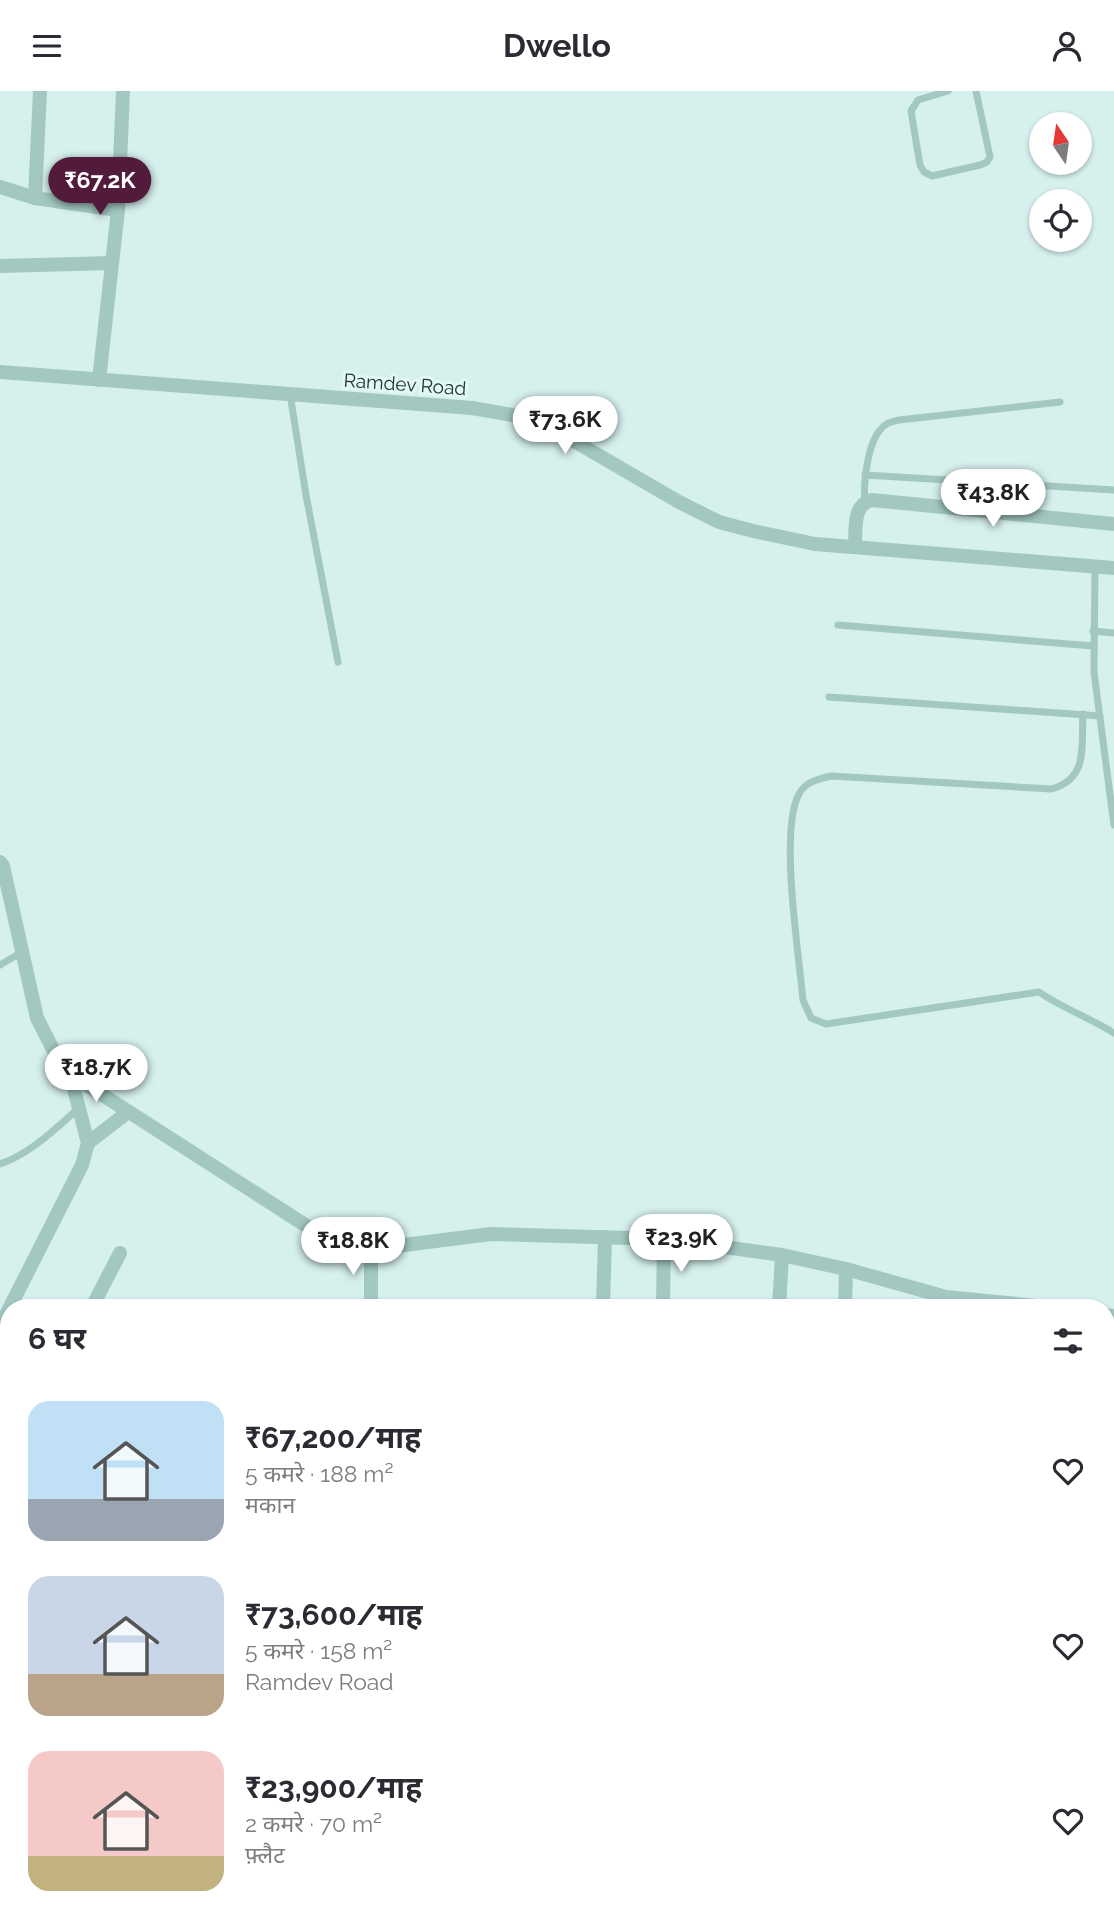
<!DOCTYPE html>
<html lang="hi">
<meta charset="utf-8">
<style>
body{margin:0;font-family:Raleway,"Noto Sans Devanagari",sans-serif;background:#f2f2f3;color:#2b2b33;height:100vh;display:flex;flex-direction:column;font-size:26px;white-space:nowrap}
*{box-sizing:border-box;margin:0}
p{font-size:23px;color:#7c7c81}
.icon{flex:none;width:38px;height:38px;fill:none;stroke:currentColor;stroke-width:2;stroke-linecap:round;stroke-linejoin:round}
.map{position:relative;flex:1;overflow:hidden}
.drawer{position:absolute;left:0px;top:1208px;width:1115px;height:625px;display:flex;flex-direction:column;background:#fff;border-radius:28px 28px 0 0;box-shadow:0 2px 5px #0004}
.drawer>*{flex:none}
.needle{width:46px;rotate:347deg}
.fabs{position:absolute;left:1029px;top:21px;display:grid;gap:14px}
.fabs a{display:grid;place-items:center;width:63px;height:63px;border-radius:50%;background:#fff;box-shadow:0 2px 5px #0004;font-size:35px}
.price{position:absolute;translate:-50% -60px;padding:0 16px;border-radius:24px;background:#fff;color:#222;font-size:23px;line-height:46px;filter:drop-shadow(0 2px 4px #0008)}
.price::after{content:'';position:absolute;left:50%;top:42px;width:21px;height:16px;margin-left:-10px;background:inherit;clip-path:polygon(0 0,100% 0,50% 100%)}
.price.current{background:#531b3b;color:#fff}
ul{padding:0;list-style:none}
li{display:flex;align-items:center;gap:21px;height:175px;padding:0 28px}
li span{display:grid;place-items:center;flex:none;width:196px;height:140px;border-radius:21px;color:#555}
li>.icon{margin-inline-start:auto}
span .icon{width:84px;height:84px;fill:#fffc;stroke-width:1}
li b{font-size:30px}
h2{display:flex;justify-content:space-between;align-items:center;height:84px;padding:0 28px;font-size:30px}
header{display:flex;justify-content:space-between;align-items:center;height:91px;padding:0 28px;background:#fff;font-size:32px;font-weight:700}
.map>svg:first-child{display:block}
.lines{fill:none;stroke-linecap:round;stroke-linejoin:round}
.service{stroke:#a2c8c1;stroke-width:7}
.minor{stroke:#a2c8c1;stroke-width:14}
.labels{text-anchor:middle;stroke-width:6;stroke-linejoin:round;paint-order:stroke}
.street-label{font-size:19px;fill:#25322e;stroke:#e2f8f6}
</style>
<header><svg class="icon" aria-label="menu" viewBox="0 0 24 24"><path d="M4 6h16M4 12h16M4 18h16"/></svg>Dwello<svg class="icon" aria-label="person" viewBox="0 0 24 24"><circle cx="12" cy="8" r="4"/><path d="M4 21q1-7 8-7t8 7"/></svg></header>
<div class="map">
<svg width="1114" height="1831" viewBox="0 0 1114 1831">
<rect width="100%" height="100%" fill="#d6f0ed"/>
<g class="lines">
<g class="service">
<polyline points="948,0 918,9 911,20 920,74 924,81 932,85 980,74 987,71 990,66 976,0"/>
<polyline points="290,303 306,404 338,571"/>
<polyline points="865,384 1114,399"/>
<path d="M865,410C863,392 868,353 880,339C885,332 891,331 899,329L1060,311"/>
<polyline points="1095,475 1094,581 1114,734"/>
<polyline points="838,534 1093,555"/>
<polyline points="1093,540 1114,542"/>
<polyline points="829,606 1100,625"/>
<path d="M1083,623C1081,655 1089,688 1051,698L831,685C818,688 805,691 799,703C779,739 799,864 803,909L811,927L826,933L1039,901C1062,917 1090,927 1114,942"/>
<polyline points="0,874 22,861"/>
<path d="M0,1073C30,1063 55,1038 79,1017"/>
</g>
<g class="minor">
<polyline points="0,96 35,107 118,119"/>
<polyline points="35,107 40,0"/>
<polyline points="0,175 111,172"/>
<polyline points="0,281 472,317 512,324 555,339 679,411 719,431 753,440 815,453 1114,477"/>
<polyline points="99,289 118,119 123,0"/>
<path d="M855,456C856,440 852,413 872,409L1114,433"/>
<polyline points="0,771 3,775 37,927 58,968 70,983 330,1150 371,1155 396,1155 491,1143 664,1148 782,1164 846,1178 946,1206 1047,1216"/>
<polyline points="88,1052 128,1021"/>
<polyline points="371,1155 371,1216"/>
<polyline points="10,1216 82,1074 88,1052 70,983"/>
<polyline points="92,1216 120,1162"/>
<polyline points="603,1216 605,1146"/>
<polyline points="663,1216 664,1148"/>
<polyline points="779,1216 782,1164"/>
<polyline points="845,1216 846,1178"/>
<polyline points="1106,1224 1114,1225"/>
<polyline points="0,1235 9,1218"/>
<polyline points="1106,1360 1114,1358"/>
<polyline points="0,1396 9,1379"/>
<polyline points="1106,1453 1114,1452"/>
<polyline points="0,1457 9,1461"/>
<polyline points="1106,1530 1114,1529"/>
<polyline points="0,1558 9,1562"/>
<polyline points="0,1589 9,1571"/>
<polyline points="1106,1783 1114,1783"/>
<polyline points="0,1793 9,1772"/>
<polyline points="129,1824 156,1831"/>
<polyline points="374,1824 374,1831"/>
<polyline points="457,1824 458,1831"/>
<polyline points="535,1824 535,1831"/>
<polyline points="607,1824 608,1831"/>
<polyline points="686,1824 687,1831"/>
<polyline points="751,1824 752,1831"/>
<polyline points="827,1824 827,1831"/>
<polyline points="903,1824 903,1831"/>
<polyline points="973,1824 973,1831"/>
<polyline points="1056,1824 1058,1831"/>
</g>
</g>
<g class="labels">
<g class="street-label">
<text transform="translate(405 293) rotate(4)" y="7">Ramdev Road</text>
</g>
</g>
</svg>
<div class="fabs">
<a><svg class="needle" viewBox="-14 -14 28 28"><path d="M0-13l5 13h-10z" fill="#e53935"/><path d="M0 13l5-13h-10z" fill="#7c7c81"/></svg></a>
<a><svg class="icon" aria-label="locate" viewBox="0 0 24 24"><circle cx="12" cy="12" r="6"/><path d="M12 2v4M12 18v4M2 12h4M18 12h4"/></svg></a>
</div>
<b class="price current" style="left:100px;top:126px">₹67.2K</b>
<b class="price" style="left:565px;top:365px">₹73.6K</b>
<b class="price" style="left:993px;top:438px">₹43.8K</b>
<b class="price" style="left:96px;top:1013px">₹18.7K</b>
<b class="price" style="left:681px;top:1183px">₹23.9K</b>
<b class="price" style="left:353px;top:1186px">₹18.8K</b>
<section class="drawer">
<h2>6 घर<svg class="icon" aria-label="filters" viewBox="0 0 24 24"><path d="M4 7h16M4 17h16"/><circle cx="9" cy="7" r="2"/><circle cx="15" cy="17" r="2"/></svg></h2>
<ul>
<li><span style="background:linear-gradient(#bfe0f5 70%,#9aa5b1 0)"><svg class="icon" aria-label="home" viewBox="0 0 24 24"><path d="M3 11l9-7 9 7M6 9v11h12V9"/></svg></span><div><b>₹67,200/माह</b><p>5 कमरे · 188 m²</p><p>मकान</p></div><svg class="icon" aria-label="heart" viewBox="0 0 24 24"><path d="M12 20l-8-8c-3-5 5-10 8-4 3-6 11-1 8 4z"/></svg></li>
<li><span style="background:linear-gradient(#c9d6e8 70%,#b9a48a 0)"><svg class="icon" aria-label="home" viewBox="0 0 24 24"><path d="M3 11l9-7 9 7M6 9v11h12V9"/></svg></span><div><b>₹73,600/माह</b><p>5 कमरे · 158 m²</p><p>Ramdev Road</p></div><svg class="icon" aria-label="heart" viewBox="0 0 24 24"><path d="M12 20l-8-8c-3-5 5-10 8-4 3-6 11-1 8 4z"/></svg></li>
<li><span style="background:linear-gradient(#f6c9c9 75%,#c2b280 0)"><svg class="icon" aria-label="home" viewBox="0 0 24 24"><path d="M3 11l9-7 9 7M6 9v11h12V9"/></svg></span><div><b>₹23,900/माह</b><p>2 कमरे · 70 m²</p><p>फ़्लैट</p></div><svg class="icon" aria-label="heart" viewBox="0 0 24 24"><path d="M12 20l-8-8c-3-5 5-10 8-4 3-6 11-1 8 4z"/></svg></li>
</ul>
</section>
</div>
